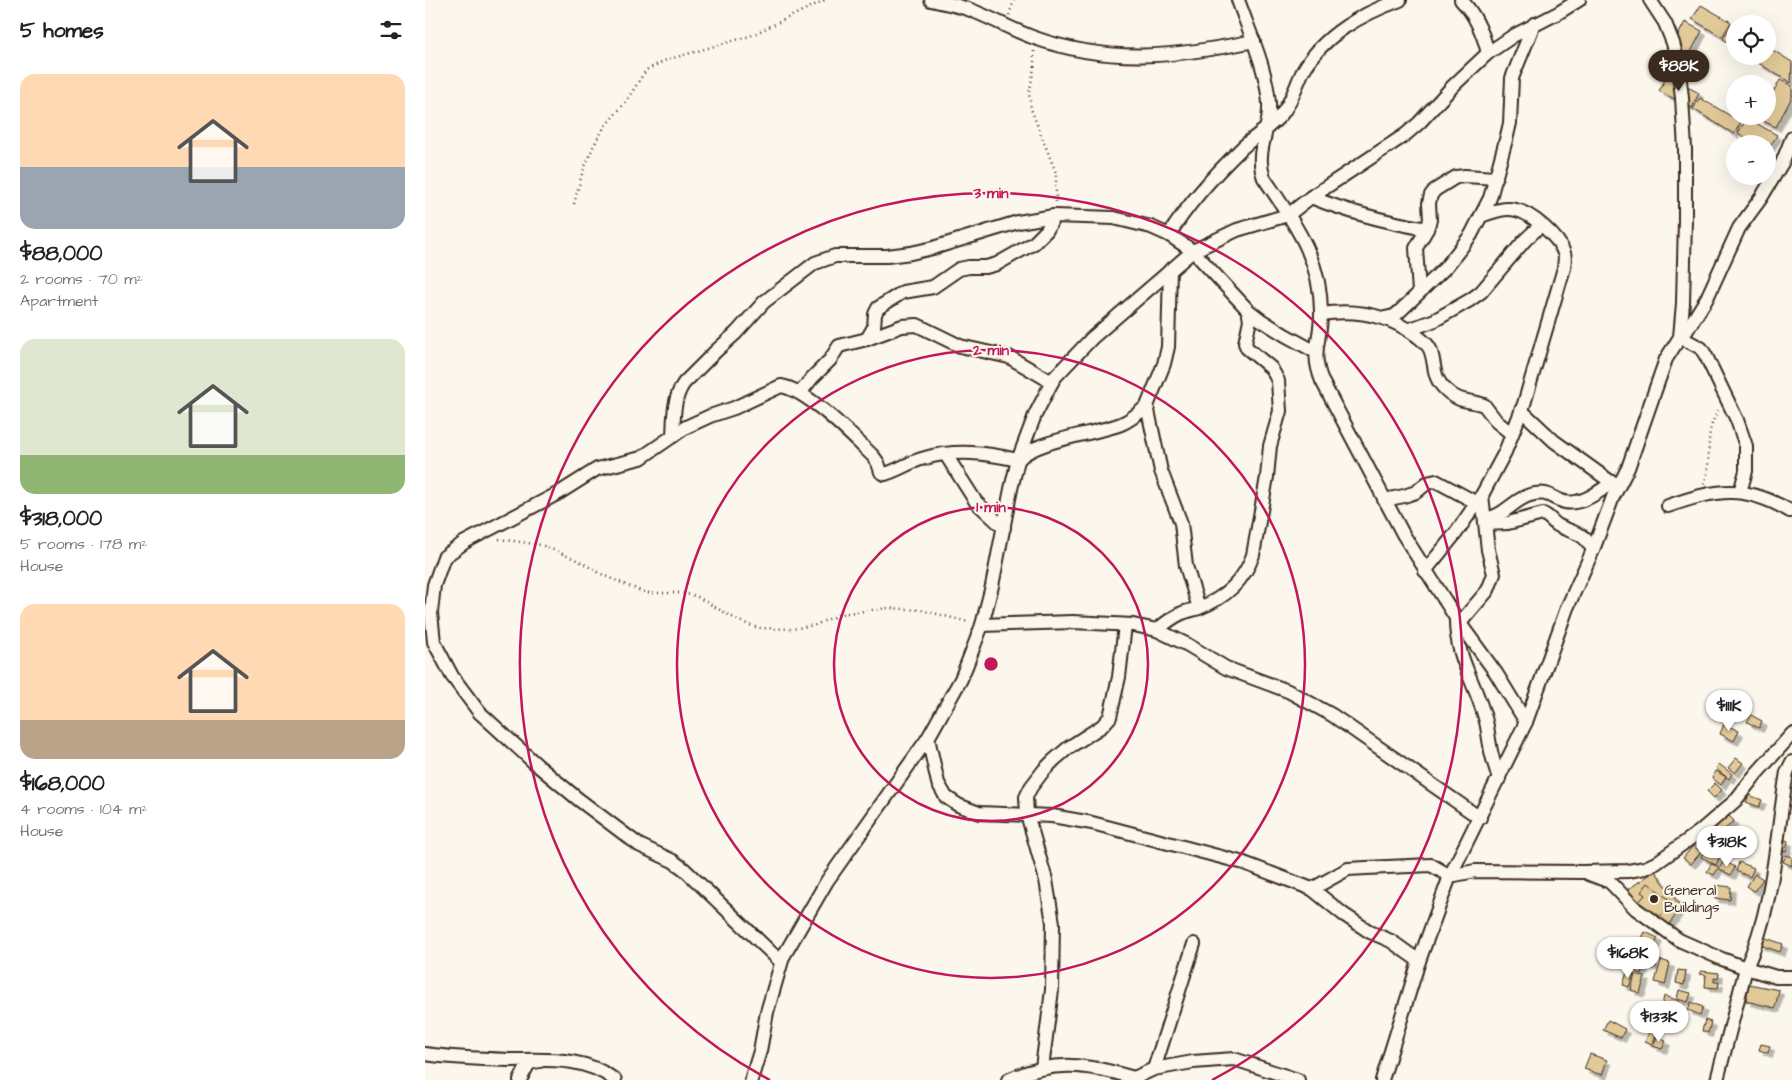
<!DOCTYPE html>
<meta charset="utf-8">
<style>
body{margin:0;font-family:"Architects Daughter",sans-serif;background:#f6f6f6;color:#222;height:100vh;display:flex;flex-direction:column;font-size:19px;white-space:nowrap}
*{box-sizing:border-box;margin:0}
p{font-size:16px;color:#767676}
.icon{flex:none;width:28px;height:28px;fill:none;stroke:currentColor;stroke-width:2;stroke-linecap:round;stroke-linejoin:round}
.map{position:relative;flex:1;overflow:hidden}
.side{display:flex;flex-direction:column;background:#fff;width:425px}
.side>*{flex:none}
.tools{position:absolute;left:1301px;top:15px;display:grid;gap:10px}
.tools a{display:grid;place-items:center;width:50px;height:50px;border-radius:50%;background:#fff;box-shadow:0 5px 20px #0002;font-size:25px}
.price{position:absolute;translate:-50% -42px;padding:0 11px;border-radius:18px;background:#fff;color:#222;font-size:16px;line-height:32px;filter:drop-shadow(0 1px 2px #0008)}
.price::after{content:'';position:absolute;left:50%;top:30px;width:15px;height:11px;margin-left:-8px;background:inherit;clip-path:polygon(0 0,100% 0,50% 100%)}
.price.selected{background:#3b2a1e;color:#fff}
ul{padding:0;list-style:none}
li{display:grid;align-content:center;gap:10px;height:265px;padding:0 20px}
li span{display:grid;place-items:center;height:155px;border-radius:15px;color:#555}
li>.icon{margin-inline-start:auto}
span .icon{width:90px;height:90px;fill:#fffc;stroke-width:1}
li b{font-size:21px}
h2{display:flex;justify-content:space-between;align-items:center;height:60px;padding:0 20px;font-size:21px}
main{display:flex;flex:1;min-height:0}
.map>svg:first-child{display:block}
.building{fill:#e1c998;stroke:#3b2a1e;filter:url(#shadow)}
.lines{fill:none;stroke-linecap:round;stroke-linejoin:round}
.minor-casing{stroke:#3b2a1e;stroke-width:16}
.path{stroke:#3b2a1e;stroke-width:2.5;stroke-dasharray:1 4;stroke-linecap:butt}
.minor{stroke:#fbf7ec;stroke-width:12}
.ring{fill:none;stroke:#c2185b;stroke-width:2.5}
.poi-dot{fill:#3b2a1e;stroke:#fbf7ec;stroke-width:2}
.labels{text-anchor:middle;stroke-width:4;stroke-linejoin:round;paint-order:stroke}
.poi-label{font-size:15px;fill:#3b2a1e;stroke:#fbf7ec;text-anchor:start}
.centre{fill:#c2185b;stroke:#fbf7ec;stroke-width:2.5}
.ring-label{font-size:15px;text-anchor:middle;font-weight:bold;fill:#c2185b;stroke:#fbf7ec;stroke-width:4;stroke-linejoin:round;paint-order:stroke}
</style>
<main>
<section class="side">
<h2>5 homes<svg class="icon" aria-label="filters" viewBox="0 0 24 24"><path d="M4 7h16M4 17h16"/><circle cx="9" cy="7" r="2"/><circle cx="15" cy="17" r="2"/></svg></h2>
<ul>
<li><span style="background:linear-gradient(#ffd9b3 60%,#9aa5b1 0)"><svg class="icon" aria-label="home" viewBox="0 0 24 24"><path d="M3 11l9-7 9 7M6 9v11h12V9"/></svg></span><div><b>$88,000</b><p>2 rooms · 70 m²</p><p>Apartment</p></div></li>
<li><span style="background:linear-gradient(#dfe7d0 75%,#8fb573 0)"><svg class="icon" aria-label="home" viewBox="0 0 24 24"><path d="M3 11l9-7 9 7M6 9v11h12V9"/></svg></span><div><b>$318,000</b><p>5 rooms · 178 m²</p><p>House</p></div></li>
<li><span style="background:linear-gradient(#ffd9b3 75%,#b9a48a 0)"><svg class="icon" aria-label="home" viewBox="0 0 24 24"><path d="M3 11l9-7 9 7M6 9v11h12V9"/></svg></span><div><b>$168,000</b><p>4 rooms · 104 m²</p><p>House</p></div></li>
</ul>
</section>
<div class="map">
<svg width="1367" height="1080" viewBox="0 0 1367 1080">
<defs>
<filter id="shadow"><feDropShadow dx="4.5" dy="4.5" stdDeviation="0" flood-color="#0004"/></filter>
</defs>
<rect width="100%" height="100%" fill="#fbf7ec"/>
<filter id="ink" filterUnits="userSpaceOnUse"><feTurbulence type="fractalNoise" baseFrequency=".02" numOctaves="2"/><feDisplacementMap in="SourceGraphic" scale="10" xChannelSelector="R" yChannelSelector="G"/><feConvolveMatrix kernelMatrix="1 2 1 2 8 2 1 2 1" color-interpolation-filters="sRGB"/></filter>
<g filter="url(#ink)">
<g class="building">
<polygon points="1276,5 1306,22 1297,37 1267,19"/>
<polygon points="1260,22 1277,31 1260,63 1243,54"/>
<polygon points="1307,24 1310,26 1310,46 1298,39"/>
<polygon points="1343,47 1367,62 1366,83 1333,63 1338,56 1342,56"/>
<polygon points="1242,76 1274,93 1267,108 1234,91"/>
<polygon points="1355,80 1367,86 1367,97 1351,127 1334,119 1336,116 1342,116 1342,103"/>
<polygon points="1275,98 1316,122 1309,134 1268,109"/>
<polygon points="1322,118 1352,135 1343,150 1342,144 1332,144 1313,133"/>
<polygon points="1326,715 1337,721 1334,728 1322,722"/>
<polygon points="1299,724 1314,731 1309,741 1295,734"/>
<polygon points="1311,758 1318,763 1310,773 1303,768"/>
<polygon points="1294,764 1307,774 1304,779 1291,769"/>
<polygon points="1291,771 1301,777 1296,785 1287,778"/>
<polygon points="1290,783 1297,790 1289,798 1282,791"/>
<polygon points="1324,795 1337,800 1334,807 1321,802"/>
<polygon points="1302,814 1309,821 1289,839 1282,832"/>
<polygon points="1282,834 1292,844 1287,850 1277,840"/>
<polygon points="1356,839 1363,841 1361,852 1354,850"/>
<polygon points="1268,846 1276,852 1266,864 1258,858"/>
<polygon points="1281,848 1295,856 1291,865 1276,857"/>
<polygon points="1361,855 1367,857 1367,866 1358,862"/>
<polygon points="1299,861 1310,867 1306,875 1294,869"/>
<polygon points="1314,862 1329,868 1325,877 1311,871"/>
<polygon points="1286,864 1294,867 1289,875 1282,872"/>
<polygon points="1230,871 1256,907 1241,929 1217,911 1202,890"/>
<polygon points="1330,874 1338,879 1329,891 1322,886"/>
<polygon points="1223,883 1247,902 1233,919 1213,903 1220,895 1216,892"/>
<polygon points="1290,885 1306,887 1305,900 1289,898"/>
<polygon points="1220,932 1233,938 1229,946 1216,940"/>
<polygon points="1338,937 1358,944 1355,952 1335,945"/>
<polygon points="1213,960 1220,962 1217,974 1210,972"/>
<polygon points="1223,960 1232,963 1231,967 1222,965"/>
<polygon points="1236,960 1245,963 1240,985 1230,982"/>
<polygon points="1253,970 1261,971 1259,985 1251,983"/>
<polygon points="1276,971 1294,973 1293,979 1289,978 1289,982 1294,982 1293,988 1280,987 1281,975 1275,974"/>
<polygon points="1202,972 1209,974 1204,987 1198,985"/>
<polygon points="1210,974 1220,977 1215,993 1206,990"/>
<polygon points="1324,984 1354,990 1350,1008 1321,1001"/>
<polygon points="1254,990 1266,993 1263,1002 1252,999"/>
<polygon points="1239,996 1255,1001 1253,1010 1237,1006"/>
<polygon points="1266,1002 1278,1007 1275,1015 1263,1010"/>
<polygon points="1183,1020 1200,1029 1196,1038 1178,1030"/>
<polygon points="1280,1020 1286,1022 1283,1033 1277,1031"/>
<polygon points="1229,1022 1236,1025 1227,1044 1220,1041"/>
<polygon points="1232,1037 1241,1041 1237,1049 1228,1046"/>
<polygon points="1336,1044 1345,1046 1343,1053 1334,1050"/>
<polygon points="1165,1054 1182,1060 1177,1075 1159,1069"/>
</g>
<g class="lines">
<g class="minor-casing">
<g id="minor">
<path d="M506,0C519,3 531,5 543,9C565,17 585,29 607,37C684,65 751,57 829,41"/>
<path d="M813,0C825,34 841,67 844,103C846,130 829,151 839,178C868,221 897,259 896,314C896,342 885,351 897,381L978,534L1031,618L1071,673L1101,722"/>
<path d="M1036,0C1051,15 1058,33 1063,53"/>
<path d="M886,197C925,213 961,222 1002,229"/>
<path d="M744,235C764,202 790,174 818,147C830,136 844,128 856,115C866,104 871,85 878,71C899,34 937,14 975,0"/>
<polyline points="745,270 743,347 739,364 722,406 736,471 756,523 761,566 774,608"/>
<polyline points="994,292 991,248 1002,229 1005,220 1004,203 1006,195 1010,190 1031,177 1040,176 1071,178"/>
<path d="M896,314C930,309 963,315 991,335C997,340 1004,344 1006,352C1011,367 1007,377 1021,390C1036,404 1043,399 1059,405L1072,422L1087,434"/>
<polyline points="960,318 969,316 973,313 1020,268 1032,253 1046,235 1065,198 1082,136 1085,123 1087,78 1109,24"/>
<polyline points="983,330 1010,320 1045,300 1056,292 1100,240 1116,225"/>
<polyline points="442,339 449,327 450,314 453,308 459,304 478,292 508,287 534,269 544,267 561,267 572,264 609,243 622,230 629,216"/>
<polyline points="375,393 387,378 405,360 414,346 442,339 477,326 492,325 535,346 584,357 627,382"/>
<polyline points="1096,410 1129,441 1193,487"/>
<path d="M248,436C249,418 248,398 259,383L291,351L311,333L339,302L390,263L410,256H462L486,253L508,248L593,222L629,216L689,218L726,227L744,235L768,251L823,310L836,320L860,335L891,352"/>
<polyline points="521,455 551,502 579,528"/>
<polyline points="1315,492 1321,471 1321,446 1312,420 1281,356 1276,348 1257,338 1282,298 1314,228 1336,198 1357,163 1367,138"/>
<polyline points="959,500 979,496 991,492 1002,483 1011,481 1052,503"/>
<path d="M1243,506C1292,489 1319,484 1365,511"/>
<path d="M1061,519C1081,515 1088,500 1105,495C1119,491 1123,495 1134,500C1152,509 1174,492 1188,482"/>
<path d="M1061,524L1083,523L1118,514C1125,516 1127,523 1134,526C1150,534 1159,532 1168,550"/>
<path d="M1000,571L1031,533L1057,495L1080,452L1099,404L1139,268C1139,264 1141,257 1139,253C1134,237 1106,213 1091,210C1079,207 1067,212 1056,216"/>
<path d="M1031,618C1030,656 1050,682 1060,718C1063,727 1063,736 1065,745C1066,756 1071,768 1074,779"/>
<polyline points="1035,623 1063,590 1069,574 1063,550 1057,495"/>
<polyline points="557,625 648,622 708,625 732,630 763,645 801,668 863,691 907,715 1055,818"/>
<path d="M732,630C739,624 747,618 755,614C761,611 768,610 774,608C800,598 819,581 828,555L842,477L845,446L855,411L853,381L850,375L846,368L822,348L820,343L825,320L823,310"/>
<polyline points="503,738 513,783 521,797 533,805 554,813 627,816 667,823 819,863 887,889 918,914 945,932 966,941 994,961"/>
<polyline points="1164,874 1185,882 1211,909 1254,940 1297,959 1321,968 1351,977 1367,977"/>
<polyline points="887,889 923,869 941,868 1006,865 1025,876 1050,871 1158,872 1203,871 1220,868 1231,863 1273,833 1310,801 1331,774 1367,734"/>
<path d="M356,962L259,869L248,861L214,845L153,799L112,765L54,712L27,676L9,642L6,613L9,585L19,557L40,542L134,493L172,469L216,458L261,427L285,416L309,408L356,386C383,390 428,437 448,456L453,463L456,472L460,474C474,470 486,461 500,458C531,449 562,453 593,460C609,440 671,434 696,424C706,420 714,413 722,406"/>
<path d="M0,1054C28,1058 57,1059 85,1060C122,1060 159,1056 190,1080"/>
<polyline points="617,1068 627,990 628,923 621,880 602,814 601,797 606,787 619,770 629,760 643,748 677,726 685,717 694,677 700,625"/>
<polyline points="729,1069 769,944"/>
<polyline points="95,1080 104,1063 115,1061"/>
<polyline points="326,1080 335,1051 342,1012 358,957 402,881 503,738 536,679 544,659 557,625 567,586 586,489 593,460 610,415 629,378 667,338 768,251 812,230 863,215 886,197 980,135 994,123 1028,86 1063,53 1088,36 1133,13 1154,0"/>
<path d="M583,1080C629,1059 663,1064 709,1078L729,1069L768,1062L809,1059L873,1080"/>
<polyline points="957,1080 994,961 1025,876 1101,722 1142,608 1168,550 1188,497 1203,468 1241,359 1255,337 1258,303 1260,220 1260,149 1257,98 1253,63 1248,43 1240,23 1225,0"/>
<path d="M1292,1080L1321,968C1349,906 1351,838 1362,772L1367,762"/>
</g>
</g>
<g class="path">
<polyline points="584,15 589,0"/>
<polyline points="609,51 609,68 604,94 606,109 631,173 631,204"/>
<polyline points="149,204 157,174 168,147 180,126 200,103 221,70 241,60 325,36 400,0"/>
<path d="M1279,484C1286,466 1282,450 1285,432C1286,424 1290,417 1293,409"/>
<polyline points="74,539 117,545 154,561 180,576 216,591 224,593 257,593 271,596 314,621 333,628 367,629 390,625 415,614 463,608 496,610 544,622"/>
</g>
<use href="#minor" class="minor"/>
</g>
</g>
<g class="ring">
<circle cx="566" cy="664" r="157"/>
<circle cx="566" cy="664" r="314"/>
<path d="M345 1080A471 471 0 1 1 787 1080"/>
</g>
<circle class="poi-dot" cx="1229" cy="899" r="5"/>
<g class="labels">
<g class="poi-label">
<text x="1239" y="895">General<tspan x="1239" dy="17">Buildings</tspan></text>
</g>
</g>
<circle cx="566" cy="664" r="8" class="centre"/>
<g class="ring-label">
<text x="566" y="198">3 min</text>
<text x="566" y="355">2 min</text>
<text x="566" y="512">1 min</text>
</g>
</svg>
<div class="tools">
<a><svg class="icon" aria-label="locate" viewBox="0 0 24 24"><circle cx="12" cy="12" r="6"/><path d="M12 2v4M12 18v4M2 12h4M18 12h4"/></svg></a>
<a>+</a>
<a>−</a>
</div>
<b class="price selected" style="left:1254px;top:92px">$88K</b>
<b class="price" style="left:1304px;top:732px">$111K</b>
<b class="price" style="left:1302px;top:868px">$318K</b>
<b class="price" style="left:1203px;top:979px">$168K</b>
<b class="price" style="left:1234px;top:1043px">$133K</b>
</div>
</main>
